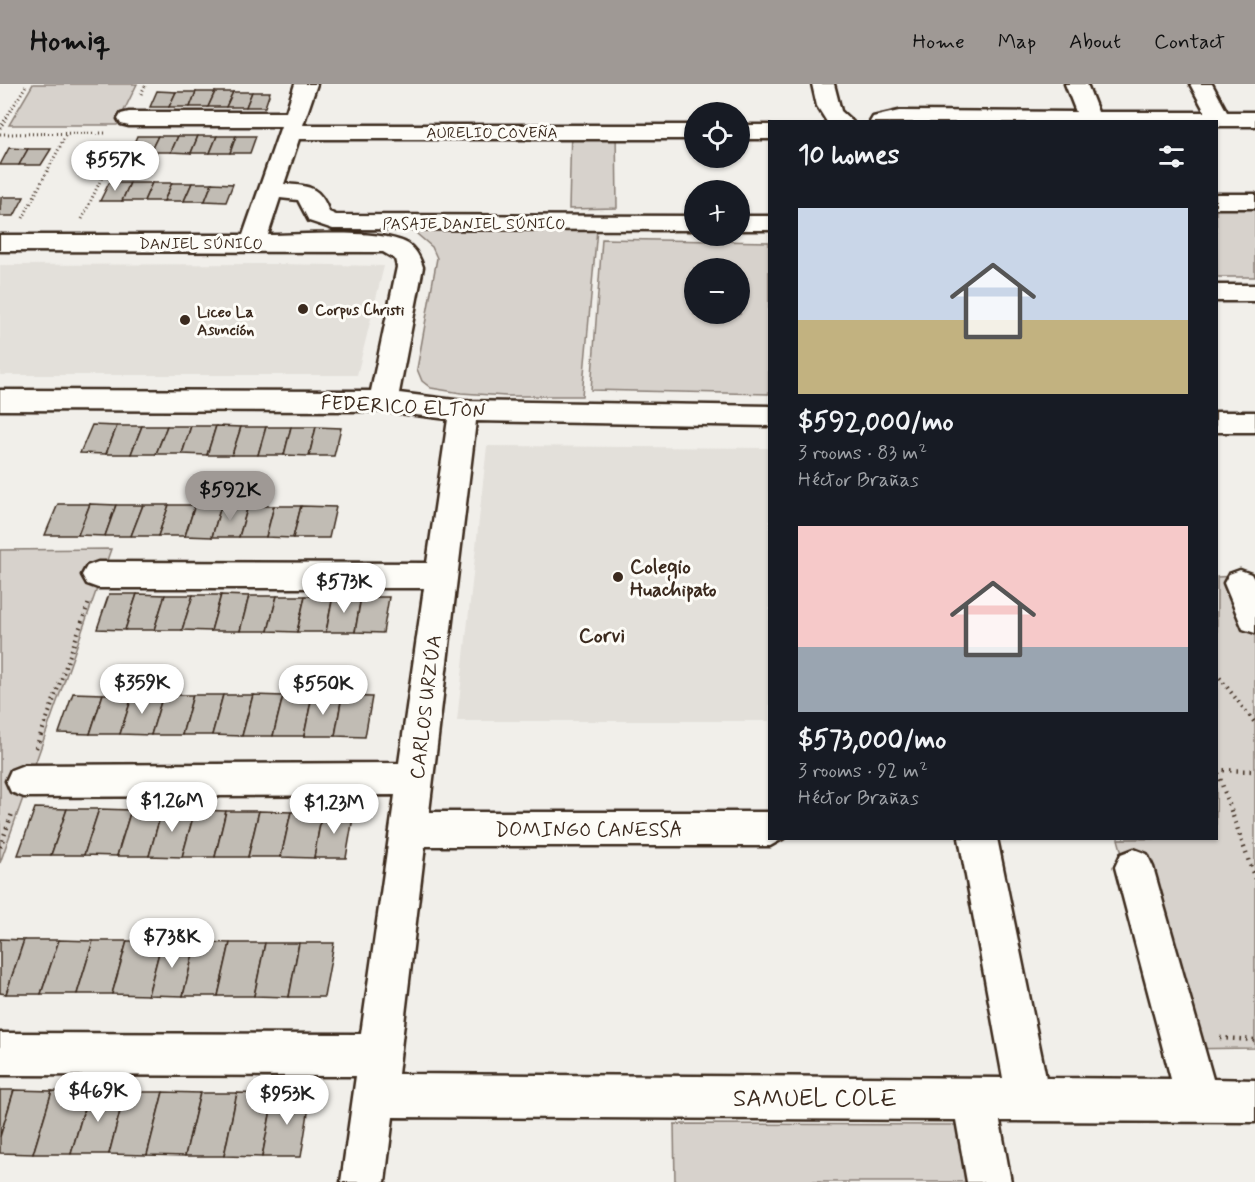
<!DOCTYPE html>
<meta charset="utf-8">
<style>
body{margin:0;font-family:Mynerve,sans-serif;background:#242831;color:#f1f3f6;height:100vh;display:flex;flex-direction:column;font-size:22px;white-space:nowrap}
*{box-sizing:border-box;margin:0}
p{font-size:20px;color:#9ea1a6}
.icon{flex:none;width:33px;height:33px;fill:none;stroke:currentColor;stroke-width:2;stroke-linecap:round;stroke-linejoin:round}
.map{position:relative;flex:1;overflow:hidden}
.details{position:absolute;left:768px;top:36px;width:450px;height:720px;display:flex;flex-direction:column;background:#171b24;border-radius:0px;box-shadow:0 2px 4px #0004}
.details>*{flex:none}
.controls{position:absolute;left:684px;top:18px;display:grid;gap:12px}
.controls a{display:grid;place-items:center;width:66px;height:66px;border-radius:50%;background:#171b24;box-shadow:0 2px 4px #0004;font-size:30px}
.price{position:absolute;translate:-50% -51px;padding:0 14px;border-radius:21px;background:#fff;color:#222;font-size:20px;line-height:39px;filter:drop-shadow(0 2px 3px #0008)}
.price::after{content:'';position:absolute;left:50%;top:36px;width:18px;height:14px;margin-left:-9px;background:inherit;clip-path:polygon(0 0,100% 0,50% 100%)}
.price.current{background:#9f9995;color:#111}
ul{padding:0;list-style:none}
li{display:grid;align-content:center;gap:12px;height:318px;padding:0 30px}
li span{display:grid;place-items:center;height:186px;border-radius:0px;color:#555}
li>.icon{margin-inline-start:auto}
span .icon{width:108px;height:108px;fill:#fffc;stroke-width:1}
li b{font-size:26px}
h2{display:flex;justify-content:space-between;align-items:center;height:72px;padding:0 30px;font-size:26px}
header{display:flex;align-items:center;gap:36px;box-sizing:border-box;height:84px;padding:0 30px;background:#9f9995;color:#111}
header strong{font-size:28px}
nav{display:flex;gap:33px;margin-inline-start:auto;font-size:21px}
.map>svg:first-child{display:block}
.built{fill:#e3e0da}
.green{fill:#d7d2cc;stroke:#897e75;stroke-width:1.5;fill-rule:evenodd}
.building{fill:#c1bcb4;stroke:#3b2a1e;stroke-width:1.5}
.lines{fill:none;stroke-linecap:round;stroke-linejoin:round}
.minor-casing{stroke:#3b2a1e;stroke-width:5}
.path-far2{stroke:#3b2a1e;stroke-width:3;stroke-dasharray:1 3;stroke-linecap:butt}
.path-far1{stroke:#3b2a1e;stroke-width:4;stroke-dasharray:1.5 4.5;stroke-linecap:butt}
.path{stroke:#3b2a1e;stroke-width:4.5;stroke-dasharray:1.5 5;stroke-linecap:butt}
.minor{fill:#fdfcf7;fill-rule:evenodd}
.poi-dot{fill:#3b2a1e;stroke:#fdfcf7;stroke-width:2}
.labels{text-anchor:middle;stroke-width:6;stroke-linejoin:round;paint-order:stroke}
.far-street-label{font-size:16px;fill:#3b2a1e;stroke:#fdfcf7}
.far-poi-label{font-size:16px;font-weight:bold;fill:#3b2a1e;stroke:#fdfcf7;text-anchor:start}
.street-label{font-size:20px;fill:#3b2a1e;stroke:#fdfcf7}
.poi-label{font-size:20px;font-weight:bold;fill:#3b2a1e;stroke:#fdfcf7;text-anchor:start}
.neighbourhood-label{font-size:21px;font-weight:bold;fill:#3b2a1e;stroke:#fdfcf7}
.near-street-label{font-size:24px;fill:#3b2a1e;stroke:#fdfcf7}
</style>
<header>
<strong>Homiq</strong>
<nav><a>Home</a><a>Map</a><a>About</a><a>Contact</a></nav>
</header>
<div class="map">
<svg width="1255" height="1098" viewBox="0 0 1255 1098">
<rect width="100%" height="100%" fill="#f1efea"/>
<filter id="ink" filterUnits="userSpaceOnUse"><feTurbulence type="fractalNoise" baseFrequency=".0167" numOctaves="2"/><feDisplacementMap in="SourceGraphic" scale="12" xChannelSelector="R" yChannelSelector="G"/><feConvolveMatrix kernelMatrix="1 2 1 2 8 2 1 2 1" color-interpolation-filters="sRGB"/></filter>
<g filter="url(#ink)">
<g class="built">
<polygon points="277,180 384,182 357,291 0,291 0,181"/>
<polygon points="487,362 769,364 769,637 457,637"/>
</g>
<g class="green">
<polygon points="33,0 137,0 117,41 9,41"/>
<polygon points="571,44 616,44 617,124 569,125"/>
<polygon points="1216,120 1255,120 1255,193 1217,193"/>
<polygon points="410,144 597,145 582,312 506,312 461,309 431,304 422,297 417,285 437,174 432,163"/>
<path d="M602,155L769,158V310L591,306ZM740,184V230H694V184Z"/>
<polygon points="111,465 0,779 0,466"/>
<polygon points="1238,492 1255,536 1255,964 1175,965 1118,755 1216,754 1217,493"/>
<polygon points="674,1040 960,1041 969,1098 675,1098"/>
</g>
<g class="building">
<polygon points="157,7 176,8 169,23 150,23"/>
<polygon points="176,8 196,8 190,23 169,23"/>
<polygon points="196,8 215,8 208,23 190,23"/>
<polygon points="215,8 233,8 226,23 208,23"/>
<polygon points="233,8 252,8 246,23 226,23"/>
<polygon points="252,8 270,8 265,23 246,23"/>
<polygon points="137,52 158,52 150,68 130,68"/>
<polygon points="158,52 178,52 171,68 150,68"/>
<polygon points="178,52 198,52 191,69 171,68"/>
<polygon points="198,52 217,52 210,69 191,69"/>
<polygon points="217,52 236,52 230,69 210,69"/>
<polygon points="236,52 256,52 250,69 230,69"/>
<polygon points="9,64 28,65 19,81 0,81"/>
<polygon points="28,65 51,65 41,81 19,81"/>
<polygon points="109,99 130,99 122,117 100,117"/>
<polygon points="130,99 152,99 144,117 122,117"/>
<polygon points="152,99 172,99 164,117 144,117"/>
<polygon points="172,99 192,99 184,117 164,117"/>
<polygon points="192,99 212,99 205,117 184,117"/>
<polygon points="212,99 233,100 226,118 205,117"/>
<polygon points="1,113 24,113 14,132 0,132"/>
<polygon points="92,341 117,342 106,370 80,369"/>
<polygon points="117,342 142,342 131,370 106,370"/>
<polygon points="142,342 167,342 156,370 131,370"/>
<polygon points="167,342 191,342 182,370 156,370"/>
<polygon points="191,342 216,342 207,371 182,370"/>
<polygon points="216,342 241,343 232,371 207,371"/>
<polygon points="241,343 266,343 258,371 232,371"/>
<polygon points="266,343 291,343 284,371 258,371"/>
<polygon points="291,343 316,343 309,372 284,371"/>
<polygon points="316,343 341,344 334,372 309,372"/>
<polygon points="58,420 90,420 78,451 45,451"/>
<polygon points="90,420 116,421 105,452 78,451"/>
<polygon points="116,421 143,421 131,452 105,452"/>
<polygon points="143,421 169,421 158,452 131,452"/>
<polygon points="169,421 195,421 185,452 158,452"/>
<polygon points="195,421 221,422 212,453 185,452"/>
<polygon points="221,422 248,422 239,453 212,453"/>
<polygon points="248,422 274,422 266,453 239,453"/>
<polygon points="274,422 301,422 293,454 266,453"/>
<polygon points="301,422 336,423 329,454 293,454"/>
<polygon points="109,510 137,510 125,546 97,545"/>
<polygon points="137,510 165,511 154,546 125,546"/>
<polygon points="165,511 193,511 182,546 154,546"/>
<polygon points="193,511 221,511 211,547 182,546"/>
<polygon points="221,511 249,512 240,547 211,547"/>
<polygon points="249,512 277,512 268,547 240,547"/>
<polygon points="277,512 305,512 297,548 268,547"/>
<polygon points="305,512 333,512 326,548 297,548"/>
<polygon points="333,512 361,513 355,548 326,548"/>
<polygon points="361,513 389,513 383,549 355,548"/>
<polygon points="73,609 103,610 90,650 59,649"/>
<polygon points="103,610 133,610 120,650 90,650"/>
<polygon points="133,610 163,611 151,651 120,650"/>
<polygon points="163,611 193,611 182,651 151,651"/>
<polygon points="193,611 223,611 212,651 182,651"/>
<polygon points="223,611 253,611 242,652 212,651"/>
<polygon points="253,611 283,612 273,652 242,652"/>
<polygon points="283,612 312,612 304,652 273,652"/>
<polygon points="312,612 342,612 335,652 304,652"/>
<polygon points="342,612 372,613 365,653 335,652"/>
<polygon points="35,724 67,725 51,771 18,771"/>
<polygon points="67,725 99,725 84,771 51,771"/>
<polygon points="99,725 131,726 117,772 84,771"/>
<polygon points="131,726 162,726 149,772 117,772"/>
<polygon points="162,726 195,726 182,773 149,772"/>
<polygon points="195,726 226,727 215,773 182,773"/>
<polygon points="226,727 259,727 248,773 215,773"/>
<polygon points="259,727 291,728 281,773 248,773"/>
<polygon points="291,728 322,728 314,774 281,773"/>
<polygon points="322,728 354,728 346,774 314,774"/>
<polygon points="0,855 24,856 6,910 0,909"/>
<polygon points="24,856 59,856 41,910 6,910"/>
<polygon points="59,856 93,857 77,910 41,910"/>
<polygon points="93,857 127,857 112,910 77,910"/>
<polygon points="127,857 162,857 148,911 112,910"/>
<polygon points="162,857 196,858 183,912 148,911"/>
<polygon points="196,858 230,859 218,912 183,912"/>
<polygon points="230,859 265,859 254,912 218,912"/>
<polygon points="265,859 299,859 289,913 254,912"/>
<polygon points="299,859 334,859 324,913 289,913"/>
<polygon points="0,1006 14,1006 0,1053"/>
<polygon points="14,1006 52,1007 33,1070 0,1069 0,1053"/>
<polygon points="52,1007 89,1008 71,1070 33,1070"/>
<polygon points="89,1008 125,1008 109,1070 71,1070"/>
<polygon points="125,1008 163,1008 147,1071 109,1070"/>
<polygon points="163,1008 200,1009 185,1072 147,1071"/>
<polygon points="200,1009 237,1009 224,1072 185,1072"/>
<polygon points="237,1009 274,1010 262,1073 224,1072"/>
<polygon points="274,1010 311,1010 301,1073 262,1073"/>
</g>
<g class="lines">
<g class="minor-casing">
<g id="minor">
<path d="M295,0H317L303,41H694V55H299L284,100C309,102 320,102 329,128L336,131L694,132V146L333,145L309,137L298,116L280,114L268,151C301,151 381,144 408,160C416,165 420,174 423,183L399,309L463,317L770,322V342L476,337L429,728H770V754H784L770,762H425L398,990L1003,994L959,754H997L1046,994L1171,995L1115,783L1121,770L1134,765L1147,770L1153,783L1213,995L1255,996V1038L1000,1037L1011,1098H967L956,1036L393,1033L385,1098H341L356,992L0,991V949L361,950L395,711L24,713L11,708L6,697L11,686L24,681L399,679L424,504H98L87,500L82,491L87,482L98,478L427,479L448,335L383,327L0,326V306L371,307L397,183L395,175L383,168L0,167V151H243L281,42H129L121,40L118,35L121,30L129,28H286Z"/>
<polygon points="812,0 834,0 841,27 853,38 827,38 817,22"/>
<polygon points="1065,0 1087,0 1098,28 1205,28 1190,0 1212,0 1227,28 1255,28 1255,42 1216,42 1216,38 870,38 873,33 899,27 1076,28"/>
<rect x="740" y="41" width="30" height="14"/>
<rect x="1216" y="110" width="39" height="14"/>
<rect x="740" y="132" width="30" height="14"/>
<rect x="1216" y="201" width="39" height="16"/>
<rect x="1216" y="328" width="39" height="20"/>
<polygon points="1240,486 1251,490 1255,497 1255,549 1243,545 1224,499 1229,490"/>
</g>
</g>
<g class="path-far2">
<polyline points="141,10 146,0"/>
<polyline points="0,44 27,0"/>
<polyline points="0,50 107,49"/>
<polyline points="23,134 67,49"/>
<polyline points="82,135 119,58"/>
</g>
<g class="path-far1">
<polyline points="1216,589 1255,639"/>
<polyline points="45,640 89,518"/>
</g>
<g class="path">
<polyline points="36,664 45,639"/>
<polyline points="1216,683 1255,795"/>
<polyline points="1217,686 1255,687"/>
<polyline points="0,763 13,727"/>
<polyline points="1220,954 1255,956"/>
</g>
<use href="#minor" class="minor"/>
</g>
</g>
<g class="poi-dot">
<circle cx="303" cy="225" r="6"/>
<circle cx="185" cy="236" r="6"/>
<circle cx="618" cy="493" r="6"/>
</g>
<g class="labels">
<g class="far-street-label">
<text x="492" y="54">AURELIO COVEÑA</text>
<text x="474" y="145">PASAJE DANIEL SÚNICO</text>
<text x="201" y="165">DANIEL SÚNICO</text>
</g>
<g class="far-poi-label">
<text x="315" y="231">Corpus Christi</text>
<text x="197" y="233">Liceo La<tspan x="197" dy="18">Asunción</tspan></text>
</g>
<g class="street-label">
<text transform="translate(403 322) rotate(3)" y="7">FEDERICO ELTON</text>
<text transform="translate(425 623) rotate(-83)" y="7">CARLOS URZÚA</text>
<text x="589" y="752">DOMINGO CANESSA</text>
</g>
<g class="poi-label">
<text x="630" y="489">Colegio<tspan x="630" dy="23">Huachipato</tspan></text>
</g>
<g class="neighbourhood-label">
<text x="602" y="558">Corvi</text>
</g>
<g class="near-street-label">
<text x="815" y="1022">SAMUEL COLE</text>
</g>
</g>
</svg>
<div class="controls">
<a><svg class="icon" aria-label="locate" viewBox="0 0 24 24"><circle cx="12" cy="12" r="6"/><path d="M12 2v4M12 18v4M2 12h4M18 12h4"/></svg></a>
<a>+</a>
<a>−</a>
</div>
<b class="price" style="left:115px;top:108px">$557K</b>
<b class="price current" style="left:230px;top:438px">$592K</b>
<b class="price" style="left:344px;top:530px">$573K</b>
<b class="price" style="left:142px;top:631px">$359K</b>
<b class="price" style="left:323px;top:632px">$550K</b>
<b class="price" style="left:172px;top:749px">$1.26M</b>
<b class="price" style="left:334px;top:751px">$1.23M</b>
<b class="price" style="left:172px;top:885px">$738K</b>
<b class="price" style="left:98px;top:1039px">$469K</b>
<b class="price" style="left:287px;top:1042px">$953K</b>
<section class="details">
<h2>10 homes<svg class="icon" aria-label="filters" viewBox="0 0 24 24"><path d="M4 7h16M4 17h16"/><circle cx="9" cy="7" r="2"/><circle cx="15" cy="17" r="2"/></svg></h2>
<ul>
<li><span style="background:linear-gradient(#c9d6e8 60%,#c2b280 0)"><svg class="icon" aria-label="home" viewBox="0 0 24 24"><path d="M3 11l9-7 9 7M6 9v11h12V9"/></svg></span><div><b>$592,000/mo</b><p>3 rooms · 83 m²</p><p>Héctor Brañas</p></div></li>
<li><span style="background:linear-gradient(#f6c9c9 65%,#9aa5b1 0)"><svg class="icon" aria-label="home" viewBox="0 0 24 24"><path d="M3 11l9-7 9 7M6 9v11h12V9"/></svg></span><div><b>$573,000/mo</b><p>3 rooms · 92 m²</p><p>Héctor Brañas</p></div></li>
</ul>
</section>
</div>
